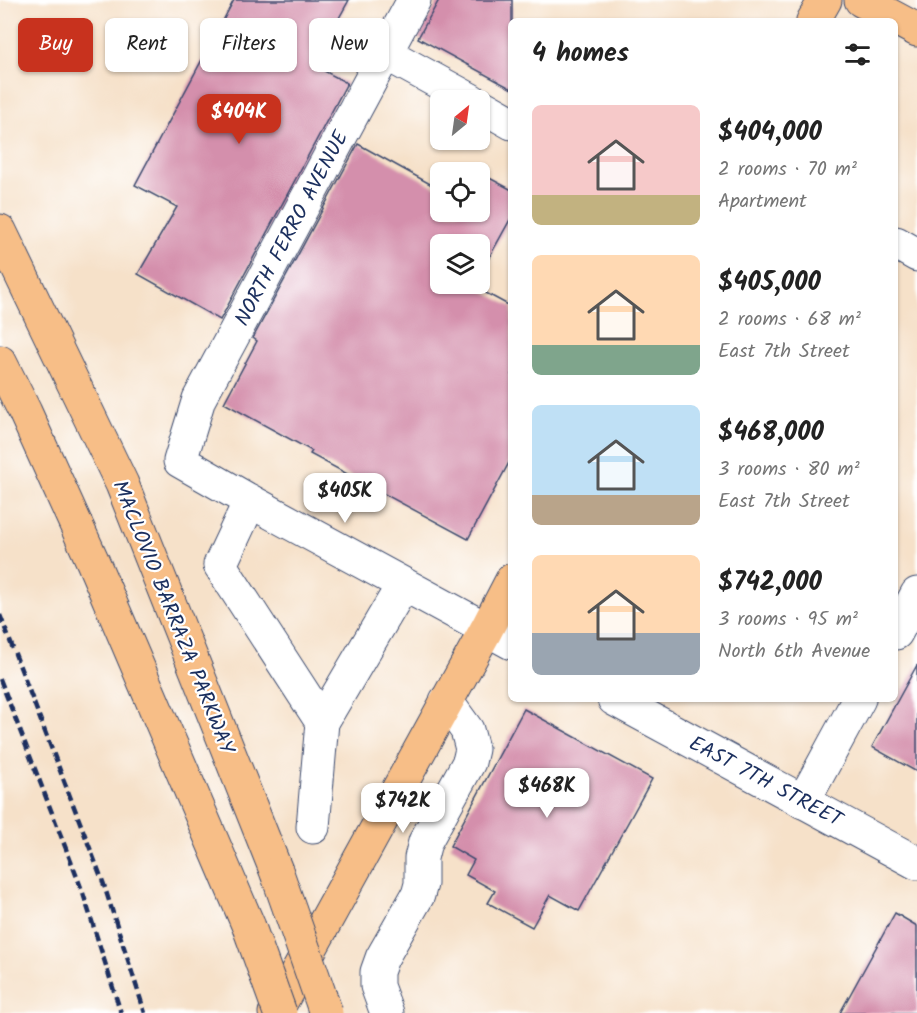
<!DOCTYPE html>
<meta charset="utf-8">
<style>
body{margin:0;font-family:Kalam,sans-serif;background:#f2f2f2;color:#222;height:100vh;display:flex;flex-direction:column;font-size:22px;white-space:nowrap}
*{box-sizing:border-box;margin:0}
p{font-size:20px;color:#767676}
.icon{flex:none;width:33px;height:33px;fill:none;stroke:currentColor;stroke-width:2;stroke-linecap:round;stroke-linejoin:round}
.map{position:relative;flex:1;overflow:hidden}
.sheet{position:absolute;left:508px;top:18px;width:390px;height:684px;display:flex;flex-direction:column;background:#fff;border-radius:9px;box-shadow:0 2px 4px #0004}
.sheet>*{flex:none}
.hud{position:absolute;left:18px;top:18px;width:400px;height:54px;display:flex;gap:12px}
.needle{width:39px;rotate:29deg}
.controls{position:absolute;left:430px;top:90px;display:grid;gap:12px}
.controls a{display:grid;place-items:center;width:60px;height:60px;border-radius:9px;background:#fff;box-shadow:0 2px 4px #0004;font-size:30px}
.price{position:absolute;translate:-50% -51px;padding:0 14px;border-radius:12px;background:#fff;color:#222;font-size:20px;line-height:39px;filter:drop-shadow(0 2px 3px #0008)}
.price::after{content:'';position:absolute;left:50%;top:36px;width:18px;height:14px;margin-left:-9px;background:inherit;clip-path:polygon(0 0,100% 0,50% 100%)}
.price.active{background:#c8321e;color:#fff}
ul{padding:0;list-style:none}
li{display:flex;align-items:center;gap:18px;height:150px;padding:0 24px}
li span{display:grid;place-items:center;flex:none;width:168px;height:120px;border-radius:9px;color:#555}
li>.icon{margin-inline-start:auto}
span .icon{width:72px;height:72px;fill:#fffc;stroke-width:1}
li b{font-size:26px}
h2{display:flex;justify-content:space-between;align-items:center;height:72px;padding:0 24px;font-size:26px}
.tag{padding:0 21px;border-radius:9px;background:#fff;box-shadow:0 2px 4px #0004;font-size:21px;line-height:54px}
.tag.active{background:#c8321e;color:#fff}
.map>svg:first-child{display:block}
.building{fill:#d48fac}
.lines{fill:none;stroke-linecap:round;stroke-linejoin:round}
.minor-casing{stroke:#3c4a6e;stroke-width:35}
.major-casing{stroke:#3c4a6e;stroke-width:35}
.minor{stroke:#fff;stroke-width:33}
.major{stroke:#f7be87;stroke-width:33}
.rail{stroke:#1b2f5e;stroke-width:4.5;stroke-dasharray:9 4.5;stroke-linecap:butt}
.major-bridge-casing{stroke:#3c4a6e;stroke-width:35;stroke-linecap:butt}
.major-bridge{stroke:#f7be87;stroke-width:33}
.labels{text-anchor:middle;stroke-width:4.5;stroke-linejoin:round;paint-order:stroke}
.street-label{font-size:21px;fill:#1b2f5e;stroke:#fff}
</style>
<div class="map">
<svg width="917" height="1013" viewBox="0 0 917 1013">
<rect width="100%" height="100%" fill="#fff"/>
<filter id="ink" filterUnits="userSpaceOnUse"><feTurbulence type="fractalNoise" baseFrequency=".0167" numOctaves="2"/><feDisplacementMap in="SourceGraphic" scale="12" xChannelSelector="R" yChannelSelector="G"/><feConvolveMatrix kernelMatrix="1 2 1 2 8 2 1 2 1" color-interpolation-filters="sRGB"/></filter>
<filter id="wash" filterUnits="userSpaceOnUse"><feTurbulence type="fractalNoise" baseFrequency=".008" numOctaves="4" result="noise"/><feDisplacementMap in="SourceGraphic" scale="24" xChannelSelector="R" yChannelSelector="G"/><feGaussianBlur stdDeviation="1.35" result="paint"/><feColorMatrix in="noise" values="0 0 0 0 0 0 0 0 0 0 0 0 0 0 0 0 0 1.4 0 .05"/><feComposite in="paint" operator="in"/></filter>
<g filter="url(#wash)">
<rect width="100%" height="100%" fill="#f6e1c9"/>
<g id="blocks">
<g class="building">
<polygon points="234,0 349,0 313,65 347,83 220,320 138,274 177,207 135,185"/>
<polygon points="439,0 512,0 512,89 418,38"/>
<polygon points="358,144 441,190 441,212 480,212 480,173 512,190 512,216 480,274 480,244 441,244 441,284 475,284 473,286 512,307 512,457 468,539 310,454 312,451 224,403 257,341 253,338"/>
<polygon points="917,665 917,772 872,747"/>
<polygon points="524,709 652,779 579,911 550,895 532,927 488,903 495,891 466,875 474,860 450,846"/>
<polygon points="895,913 917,926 917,1013 840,1013"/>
</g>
</g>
</g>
<g filter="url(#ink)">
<use href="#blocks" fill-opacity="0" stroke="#3c4a6e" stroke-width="1.5"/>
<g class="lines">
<g class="minor-casing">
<g id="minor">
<polyline points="414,0 199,399 180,461 250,501 512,643"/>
<polyline points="385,53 471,100"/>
<polyline points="480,105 512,123"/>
<polyline points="896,243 917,255"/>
<polyline points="250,501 220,565 322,722 313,827"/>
<polyline points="896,633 917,594"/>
<polyline points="614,699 917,863"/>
<polyline points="322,722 403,585"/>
<polyline points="803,802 859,699"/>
<polyline points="387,1013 377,986 377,972 382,958 418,895 421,884 421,858 425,842 469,762 472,749 467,730 446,701"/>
</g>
</g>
<g class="major-casing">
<g id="major">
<polyline points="861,0 917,30"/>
<polyline points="813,21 825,0"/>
<polyline points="0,231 122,484 277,873"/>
<polyline points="0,362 25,412 93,562 249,927"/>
<polyline points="275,1013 486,630 512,580"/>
</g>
</g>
<use href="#minor" class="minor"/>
<use href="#major" class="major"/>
<g class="rail">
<polyline points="0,615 103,882 145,1013"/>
<polyline points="0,679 82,890 121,1013"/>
</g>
<g class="major-bridge-casing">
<g id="major-bridge">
<polyline points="277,873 326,1013"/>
<polyline points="249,927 280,1013"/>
</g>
</g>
<use href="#major-bridge" class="major-bridge"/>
</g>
</g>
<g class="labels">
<g class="street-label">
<text transform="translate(291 228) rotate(-62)" y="7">NORTH FERRO AVENUE</text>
<text transform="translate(174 617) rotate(68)" y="7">MACLOVIO BARRAZA PARKWAY</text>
<text transform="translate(766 781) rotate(28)" y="7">EAST 7TH STREET</text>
</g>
</g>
</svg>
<div class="controls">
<a><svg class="needle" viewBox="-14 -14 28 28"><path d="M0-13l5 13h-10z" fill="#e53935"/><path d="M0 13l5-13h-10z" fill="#767676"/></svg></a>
<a><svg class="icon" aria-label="locate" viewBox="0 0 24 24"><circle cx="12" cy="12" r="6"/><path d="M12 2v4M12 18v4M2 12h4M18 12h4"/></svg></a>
<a><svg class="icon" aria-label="layers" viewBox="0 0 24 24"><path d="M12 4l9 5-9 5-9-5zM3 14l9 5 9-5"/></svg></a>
</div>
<b class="price active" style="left:239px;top:145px">$404K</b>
<b class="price" style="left:345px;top:524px">$405K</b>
<b class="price" style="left:547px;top:819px">$468K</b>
<b class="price" style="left:403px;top:834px">$742K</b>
<div class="hud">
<a class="tag active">Buy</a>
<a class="tag">Rent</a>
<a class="tag">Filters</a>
<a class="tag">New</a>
</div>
<section class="sheet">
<h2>4 homes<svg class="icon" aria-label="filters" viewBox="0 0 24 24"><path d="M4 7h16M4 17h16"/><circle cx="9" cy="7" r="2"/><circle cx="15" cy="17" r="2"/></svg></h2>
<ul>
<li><span style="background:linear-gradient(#f6c9c9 75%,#c2b280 0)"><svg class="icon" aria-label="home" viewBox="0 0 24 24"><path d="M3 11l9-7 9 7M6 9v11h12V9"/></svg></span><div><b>$404,000</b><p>2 rooms · 70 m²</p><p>Apartment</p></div></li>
<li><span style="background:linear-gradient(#ffd9b3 75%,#7fa58c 0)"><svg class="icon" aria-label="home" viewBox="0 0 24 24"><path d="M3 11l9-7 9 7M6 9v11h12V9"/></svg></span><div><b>$405,000</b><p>2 rooms · 68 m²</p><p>East 7th Street</p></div></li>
<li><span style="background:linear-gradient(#bfe0f5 75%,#b9a48a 0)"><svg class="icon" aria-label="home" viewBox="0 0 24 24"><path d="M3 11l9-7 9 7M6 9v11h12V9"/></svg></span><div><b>$468,000</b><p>3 rooms · 80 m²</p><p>East 7th Street</p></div></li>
<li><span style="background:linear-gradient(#ffd9b3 65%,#9aa5b1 0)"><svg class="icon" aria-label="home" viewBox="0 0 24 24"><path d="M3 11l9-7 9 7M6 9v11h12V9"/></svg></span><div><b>$742,000</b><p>3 rooms · 95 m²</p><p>North 6th Avenue</p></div></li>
</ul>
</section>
</div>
